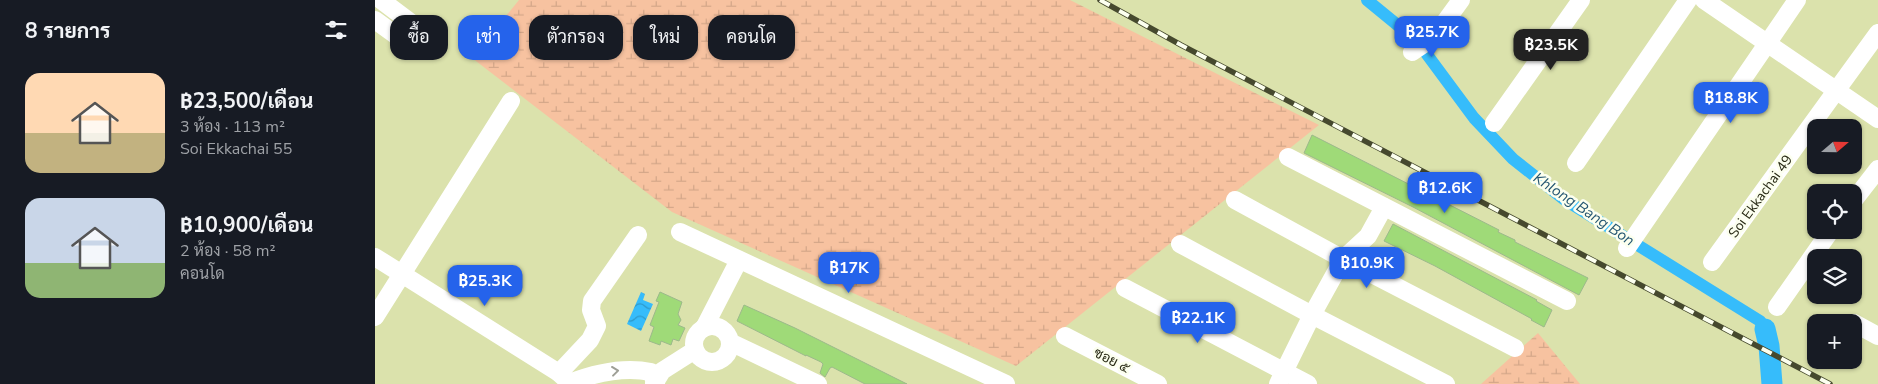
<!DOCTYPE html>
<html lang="th">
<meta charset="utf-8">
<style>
body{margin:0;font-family:"Nunito Sans",Sarabun,sans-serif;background:#20242c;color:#f1f3f6;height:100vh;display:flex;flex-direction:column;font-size:19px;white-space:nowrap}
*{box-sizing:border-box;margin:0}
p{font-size:16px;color:#9ea1a6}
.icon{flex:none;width:28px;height:28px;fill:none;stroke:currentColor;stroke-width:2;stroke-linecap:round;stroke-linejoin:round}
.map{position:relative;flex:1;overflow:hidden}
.panel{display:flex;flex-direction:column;background:#171b24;width:375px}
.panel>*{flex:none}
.guide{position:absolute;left:15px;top:15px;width:475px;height:45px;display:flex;gap:10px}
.needle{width:32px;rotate:70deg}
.fabs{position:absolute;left:1432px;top:119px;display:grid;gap:10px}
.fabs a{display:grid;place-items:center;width:55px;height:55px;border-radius:10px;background:#171b24;box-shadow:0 1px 4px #0004;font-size:25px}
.price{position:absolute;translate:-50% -42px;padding:0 11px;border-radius:10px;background:#2563eb;color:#fff;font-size:16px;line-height:32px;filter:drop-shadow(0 1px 2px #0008)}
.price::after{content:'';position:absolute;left:50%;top:30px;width:15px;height:11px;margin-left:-8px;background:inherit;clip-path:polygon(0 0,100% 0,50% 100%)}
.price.on{background:#222;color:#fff}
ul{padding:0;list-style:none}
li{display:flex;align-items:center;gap:15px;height:125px;padding:0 25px}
li span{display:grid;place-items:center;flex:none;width:140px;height:100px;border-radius:15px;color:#555}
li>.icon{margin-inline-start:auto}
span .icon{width:60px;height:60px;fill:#fffc;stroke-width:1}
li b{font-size:21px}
h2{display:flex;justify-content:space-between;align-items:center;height:60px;padding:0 25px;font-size:21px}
.chip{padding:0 18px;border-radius:15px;background:#171b24;box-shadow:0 1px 4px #0004;font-size:18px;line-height:45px}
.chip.on{background:#2563eb;color:#fff}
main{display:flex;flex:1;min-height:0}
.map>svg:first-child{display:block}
.wetland{fill:url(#wetland-marsh)}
.water{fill:url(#water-waves)}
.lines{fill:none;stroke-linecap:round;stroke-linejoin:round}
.canal{stroke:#36bcfb;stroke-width:12}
.river{stroke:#36bcfb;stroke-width:21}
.building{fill:#9fda78;stroke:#9cb98b}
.minor{stroke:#fff;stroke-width:18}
.rail-casing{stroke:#46492e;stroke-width:5.5}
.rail{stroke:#fcffef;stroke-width:4;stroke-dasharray:11;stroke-linecap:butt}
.oneway{stroke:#9e9f96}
.labels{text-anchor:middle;stroke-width:5;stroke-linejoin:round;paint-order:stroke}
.street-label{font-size:14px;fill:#282a15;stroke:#fcffef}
.water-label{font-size:15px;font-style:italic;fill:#255772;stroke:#fcffef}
</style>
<main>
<section class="panel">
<h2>8 รายการ<svg class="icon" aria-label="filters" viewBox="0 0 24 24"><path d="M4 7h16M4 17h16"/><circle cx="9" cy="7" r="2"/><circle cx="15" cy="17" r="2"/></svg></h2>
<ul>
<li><span style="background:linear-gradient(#ffd9b3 60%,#c2b280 0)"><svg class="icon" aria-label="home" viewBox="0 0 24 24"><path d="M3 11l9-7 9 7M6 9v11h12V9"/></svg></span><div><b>฿23,500/เดือน</b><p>3 ห้อง · 113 m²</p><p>Soi Ekkachai 55</p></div></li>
<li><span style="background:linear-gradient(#c9d6e8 65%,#8fb573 0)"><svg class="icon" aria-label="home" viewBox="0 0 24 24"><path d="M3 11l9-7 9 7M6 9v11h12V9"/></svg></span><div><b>฿10,900/เดือน</b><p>2 ห้อง · 58 m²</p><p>คอนโด</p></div></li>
</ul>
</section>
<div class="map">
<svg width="1503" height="384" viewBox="0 0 1503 384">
<defs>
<pattern id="wetland-marsh" width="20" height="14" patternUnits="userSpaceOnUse" patternTransform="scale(1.25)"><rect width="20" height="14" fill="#f7c2a0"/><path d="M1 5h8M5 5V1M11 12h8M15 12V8" fill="none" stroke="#d4a789"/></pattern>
<pattern id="water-waves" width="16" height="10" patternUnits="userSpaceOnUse" patternTransform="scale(1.25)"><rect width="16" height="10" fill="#36bcfb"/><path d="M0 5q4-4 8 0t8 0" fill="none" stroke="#2e99ca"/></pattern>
</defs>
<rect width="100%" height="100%" fill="#dbe2ac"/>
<g class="wetland">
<polygon points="144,0 695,0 944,125 641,366 297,212 97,58"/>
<polygon points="1163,333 1205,384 1106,384"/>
</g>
<polygon class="water" points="266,292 270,294 268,300 278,304 266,331 252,324"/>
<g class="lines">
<polyline class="canal" points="992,0 1042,41 1099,118 1138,159 1190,200 1385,321 1390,329"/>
<polyline class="river" points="1390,329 1394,346 1397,384"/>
</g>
<g class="building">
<polygon points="937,135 1124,230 1123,232 1140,240 1140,242 1213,278 1204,295 1038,207 929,153"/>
<polygon points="1018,224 1162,300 1161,301 1177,310 1169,327 1156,320 1157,319 1060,266 1009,241"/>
<polygon points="285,292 307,302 303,314 306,320 303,325 310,328 304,341 298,339 296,345 286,341 285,345 274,341 279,327 275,325 284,302 281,301"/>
<polygon points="369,305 420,328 532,384 490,384 457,367 455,368 450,377 445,373 448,364 446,362 431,355 431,356 362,321"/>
</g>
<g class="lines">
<g class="minor">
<polyline points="1329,0 1503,119"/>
<path d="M0,20L26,39C34,38 36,32 37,25L35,22L6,0"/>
<polyline points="1037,52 1059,37 1086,0"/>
<polyline points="1119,123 1206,0"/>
<polyline points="913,157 1192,301"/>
<polyline points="1201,163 1313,0"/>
<polyline points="860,200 968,259 1140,348"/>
<polyline points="1479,200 1503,169"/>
<polyline points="305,232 631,384"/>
<polyline points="805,244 937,315 1071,384"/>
<polyline points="1252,248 1422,0"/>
<polyline points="0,257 184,373 196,384"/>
<polyline points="1337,262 1503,33"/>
<polyline points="750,288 933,384"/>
<polyline points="1402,307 1456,230"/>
<polyline points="0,317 136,101"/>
<polyline points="1479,323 1503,336"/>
<circle cx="337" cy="344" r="18"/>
<polyline points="329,328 364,260"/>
<polyline points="690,336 783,384"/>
<polyline points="355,342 443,384"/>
<polyline points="184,373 215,340 222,326 216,310 217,301 263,235"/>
<path d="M194,383C220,373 248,366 276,372L281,384"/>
<polyline points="279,384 287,371 320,350"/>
<polyline points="903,384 937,315 968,259 993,236 1009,207"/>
</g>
<g class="rail-casing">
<polyline id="rail" points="725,0 806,45 1455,384"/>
</g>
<use href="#rail" class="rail"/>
</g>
<defs><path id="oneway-chevron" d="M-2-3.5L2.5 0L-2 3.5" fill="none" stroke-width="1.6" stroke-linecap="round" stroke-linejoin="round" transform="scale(1.25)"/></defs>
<use class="oneway" href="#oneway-chevron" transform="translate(240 371) rotate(-7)"/>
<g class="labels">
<g class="street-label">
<text transform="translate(1385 196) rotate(-54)" y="5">Soi Ekkachai 49</text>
<text transform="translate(737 360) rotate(27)" y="5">ซอย ๕</text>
</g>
<g class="water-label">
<text transform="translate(1209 209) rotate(34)" y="5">Khlong Bang Bon</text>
</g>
</g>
</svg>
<div class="fabs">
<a><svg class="needle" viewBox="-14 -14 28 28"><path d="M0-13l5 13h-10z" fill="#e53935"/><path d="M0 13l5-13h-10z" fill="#9ea1a6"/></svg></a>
<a><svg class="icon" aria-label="locate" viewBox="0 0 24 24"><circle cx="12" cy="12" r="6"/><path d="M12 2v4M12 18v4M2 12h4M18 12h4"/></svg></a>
<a><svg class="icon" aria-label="layers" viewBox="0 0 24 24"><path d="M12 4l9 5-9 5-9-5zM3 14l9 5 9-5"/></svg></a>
<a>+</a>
</div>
<b class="price" style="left:1057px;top:58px">฿25.7K</b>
<b class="price on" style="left:1176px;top:71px">฿23.5K</b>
<b class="price" style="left:1356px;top:124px">฿18.8K</b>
<b class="price" style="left:1070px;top:214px">฿12.6K</b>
<b class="price" style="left:992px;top:289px">฿10.9K</b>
<b class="price" style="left:474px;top:294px">฿17K</b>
<b class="price" style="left:110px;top:307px">฿25.3K</b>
<b class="price" style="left:823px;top:344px">฿22.1K</b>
<div class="guide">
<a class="chip">ซื้อ</a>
<a class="chip on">เช่า</a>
<a class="chip">ตัวกรอง</a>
<a class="chip">ใหม่</a>
<a class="chip">คอนโด</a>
</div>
</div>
</main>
